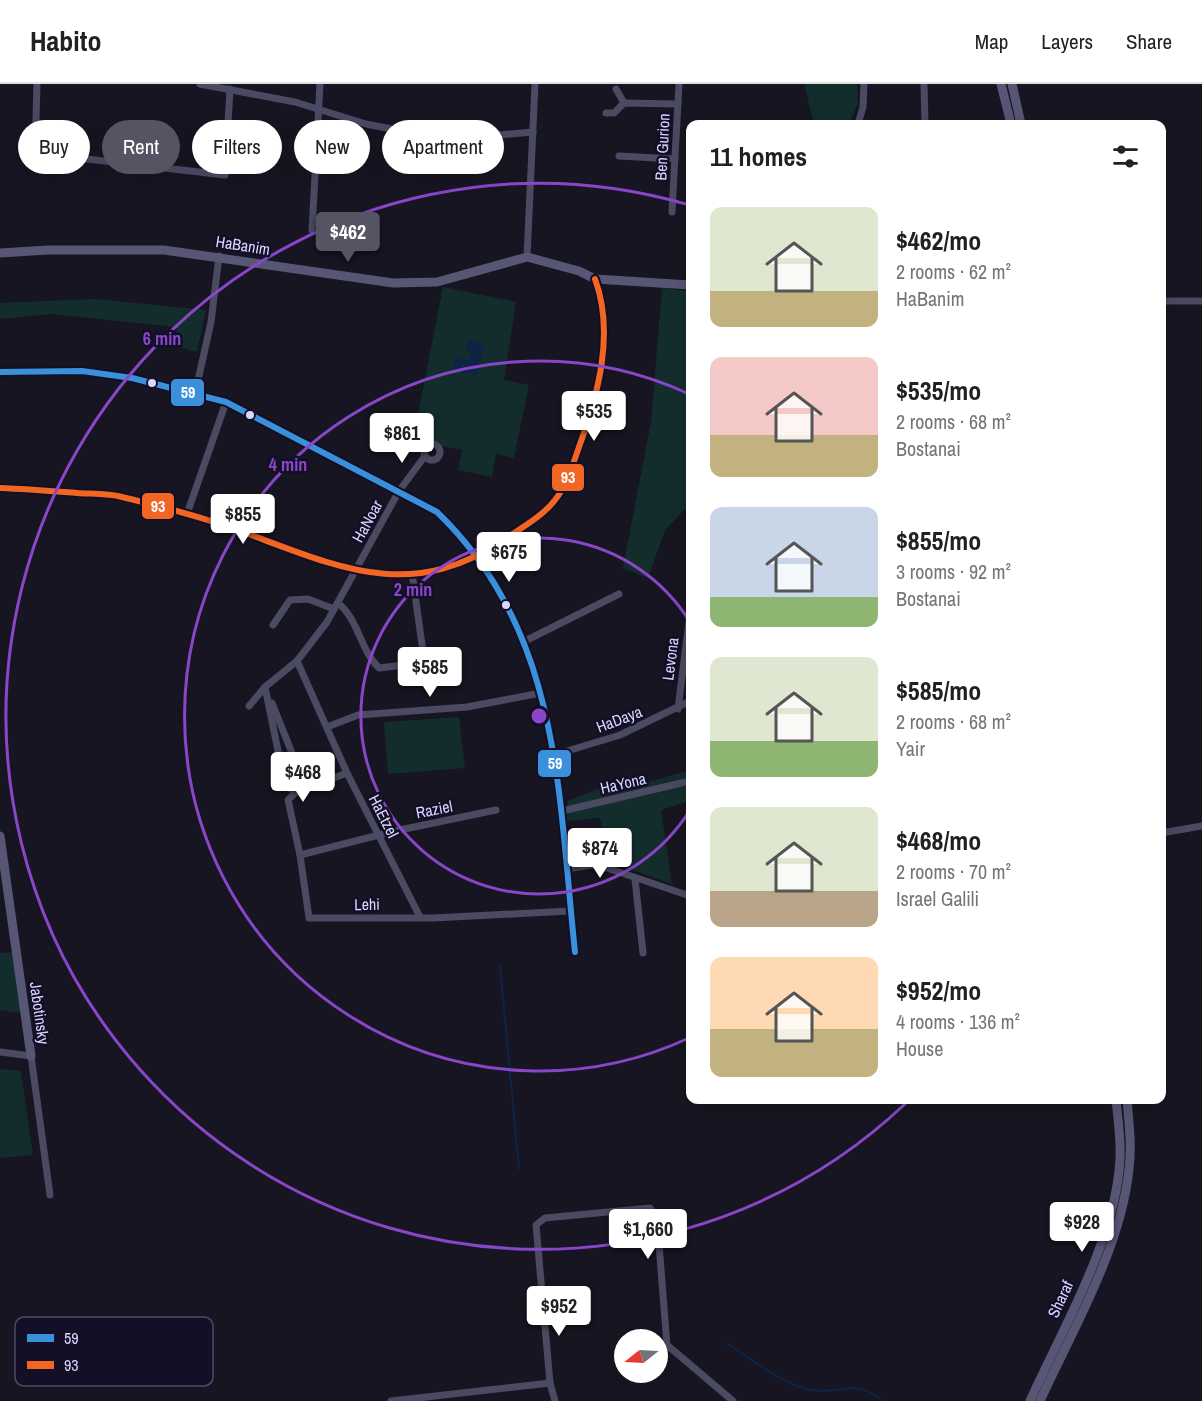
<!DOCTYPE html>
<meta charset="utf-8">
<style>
body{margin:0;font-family:"Archivo Narrow",sans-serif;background:#f2f2f2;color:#202124;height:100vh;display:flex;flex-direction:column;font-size:22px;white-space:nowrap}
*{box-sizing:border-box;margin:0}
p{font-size:20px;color:#757577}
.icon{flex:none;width:33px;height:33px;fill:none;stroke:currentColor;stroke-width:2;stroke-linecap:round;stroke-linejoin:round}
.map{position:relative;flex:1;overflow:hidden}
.drawer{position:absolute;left:686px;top:36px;width:480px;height:984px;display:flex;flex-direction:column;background:#fff;border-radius:12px;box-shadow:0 6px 24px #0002}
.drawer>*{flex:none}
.top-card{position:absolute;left:18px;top:36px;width:570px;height:54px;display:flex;gap:12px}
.needle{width:39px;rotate:252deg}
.tools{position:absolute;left:614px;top:1245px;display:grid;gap:12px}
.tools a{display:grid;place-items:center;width:54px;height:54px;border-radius:50%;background:#fff;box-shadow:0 6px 24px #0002;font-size:30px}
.price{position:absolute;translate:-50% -51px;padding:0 14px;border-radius:6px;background:#fff;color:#222;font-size:20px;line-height:39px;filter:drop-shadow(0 2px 3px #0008)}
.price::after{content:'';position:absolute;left:50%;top:36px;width:18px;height:14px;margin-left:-9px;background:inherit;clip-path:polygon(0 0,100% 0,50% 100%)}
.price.active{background:#555463;color:#fff}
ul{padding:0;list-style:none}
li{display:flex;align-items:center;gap:18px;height:150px;padding:0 24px}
li span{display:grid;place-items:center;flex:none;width:168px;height:120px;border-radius:12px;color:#555}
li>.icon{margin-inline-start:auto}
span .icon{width:72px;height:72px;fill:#fffc;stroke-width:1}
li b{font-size:26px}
h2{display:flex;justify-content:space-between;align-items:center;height:72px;padding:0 24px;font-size:26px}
.pill{padding:0 21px;border-radius:27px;background:#fff;box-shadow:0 6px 24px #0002;font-size:21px;line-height:54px}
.pill.active{background:#555463;color:#fff}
header{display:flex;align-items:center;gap:36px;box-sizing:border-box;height:84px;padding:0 30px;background:#fff;border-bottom:2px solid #e0e0e0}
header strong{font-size:28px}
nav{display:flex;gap:33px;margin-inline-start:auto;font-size:21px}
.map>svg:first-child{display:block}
.green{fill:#132d2d}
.water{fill:#0d2446}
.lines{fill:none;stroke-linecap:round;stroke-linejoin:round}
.stream{stroke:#0d2446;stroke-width:2}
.street{stroke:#4a4a62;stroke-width:7}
.secondary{stroke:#575675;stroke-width:9}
.bus-1-casing{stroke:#130f27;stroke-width:10}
.bus-2-casing{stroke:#130f27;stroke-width:10}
.bus-1{stroke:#3a90db;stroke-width:6}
.bus-2{stroke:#f26522;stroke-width:6}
.ring{fill:none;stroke:#8946c9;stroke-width:3}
.bus-dot{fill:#d9d6ff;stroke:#130f27;stroke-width:2}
.labels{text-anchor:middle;stroke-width:5;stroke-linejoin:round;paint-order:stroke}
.street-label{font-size:16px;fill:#d9d6ff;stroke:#130f27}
.key{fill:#130f27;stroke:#4e4b68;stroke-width:1.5}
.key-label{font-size:16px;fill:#d9d6ff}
.centre{fill:#8946c9;stroke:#130f27;stroke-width:3}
.ring-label{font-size:18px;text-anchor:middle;font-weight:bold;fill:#8946c9;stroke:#130f27;stroke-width:5;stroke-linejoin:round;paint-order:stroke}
.line-badge{stroke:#130f27;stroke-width:2}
.badge-label{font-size:16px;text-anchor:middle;font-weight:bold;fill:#fff}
</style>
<header>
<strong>Habito</strong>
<nav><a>Map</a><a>Layers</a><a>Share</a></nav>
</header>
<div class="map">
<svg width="1202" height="1317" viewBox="0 0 1202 1317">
<rect width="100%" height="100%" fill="#161521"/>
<g class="green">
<polygon points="804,0 857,0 858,20 849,40 814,40"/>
<polygon points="443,203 516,218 504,296 529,301 514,374 496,370 492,393 458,386 462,366 413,356"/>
<polygon points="662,204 690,207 687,345 690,361 690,420 665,446 648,494 623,484 651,338"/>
<polygon points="95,215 206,226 197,268 178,263 176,243 51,230 0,235 0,219"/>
<polygon points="459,633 465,684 388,690 384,638"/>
<polygon points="690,686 690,717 661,726 672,800 608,777 600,734 565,737 568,717 632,691 632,703"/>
<polygon points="13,868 21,929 0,926 0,869"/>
<polygon points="0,985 21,987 33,1071 0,1074"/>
</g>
<polygon class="water" points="469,256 484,259 477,292 452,286 455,273 469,276 470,268 466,267"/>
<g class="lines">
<g class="stream">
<polyline points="500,882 519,1085"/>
<path d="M728,1260C752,1276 781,1299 810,1306C837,1311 858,1293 882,1317"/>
</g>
<g class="street">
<polyline points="37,0 35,69 225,91 230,5"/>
<polyline points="200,0 295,18 366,40 402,47 487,52 533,48"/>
<polyline points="924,0 925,40"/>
<polyline points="616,5 624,19"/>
<polyline points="606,29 614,29 624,19 678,20"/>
<polyline points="858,40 863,23 864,0"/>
<polyline points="619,72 675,75"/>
<polyline points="672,128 679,0"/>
<polyline points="312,146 320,0"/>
<polyline points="527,173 535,0"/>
<polyline points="1161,217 1202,217"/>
<path d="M0,288L82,287L132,294L226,318L437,428C561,547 558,709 575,868"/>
<polyline points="195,310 211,238 219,172"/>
<circle cx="432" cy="368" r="8"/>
<path d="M0,404C26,405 51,407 77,409C91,410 108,409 122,413C160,422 198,432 235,445C334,481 408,521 505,455C521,444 543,432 555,416C567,401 573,380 579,363C598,311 615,249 595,195"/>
<polyline points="187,430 226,318"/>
<path d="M338,519C359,536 360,566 379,584L420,579L424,575L412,489"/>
<polyline points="273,541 290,516 308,515 334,525"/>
<polyline points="525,557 619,510"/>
<polyline points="297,577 347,689 420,833"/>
<polyline points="265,603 285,701 296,708"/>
<polyline points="272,619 306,704"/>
<polyline points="249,622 265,603 297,577 327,538 399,407 425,372"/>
<polyline points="678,625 690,529"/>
<polyline points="327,643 358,631 467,623 541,609"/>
<polyline points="554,671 620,651 690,617"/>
<polyline points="690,724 690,728"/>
<polyline points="496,726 395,747 300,771 309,834 433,834 570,827"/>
<polyline points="562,727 690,697"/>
<polyline points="1161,749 1202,742"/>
<polyline points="300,771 288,716 296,708 347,689"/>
<polyline points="566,785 593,781 607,784 690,812"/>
<polyline points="635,795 643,869"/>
<polyline points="0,968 31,972 50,1111"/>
<polyline points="391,1317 550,1299"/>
<polyline points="555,1317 550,1299 536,1141 545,1134 650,1124 657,1135 667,1261 733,1317"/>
</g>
<g class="secondary">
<polyline points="1001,0 1011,40"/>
<polyline points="1012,0 1021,40"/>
<polyline points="0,169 48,166 164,166 393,199 437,198 527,173 579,187 595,195 690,201"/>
<polyline points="0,752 31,972"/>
<path d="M1030,1317C1063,1244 1116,1155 1120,1075C1121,1055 1118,1035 1116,1016"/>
<path d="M1040,1317C1073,1245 1121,1164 1129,1085C1132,1062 1129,1039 1127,1016"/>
</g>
<g class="bus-1-casing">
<path id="bus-1" d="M0,288L82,287L132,294L226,318L437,428C561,547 558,709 575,868"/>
</g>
<g class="bus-2-casing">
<path id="bus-2" d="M0,404C26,405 51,407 77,409C91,410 108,409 122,413C160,422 198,432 235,445C334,481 408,521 505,455C521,444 543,432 555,416C567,401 573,380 579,363C598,311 615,249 595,195"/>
</g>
<use href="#bus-1" class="bus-1"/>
<use href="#bus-2" class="bus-2"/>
</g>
<g class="ring">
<path d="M690 726A178 178 0 1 1 690 538"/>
<path d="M689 954A355 355 0 1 1 689 310"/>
<path d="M906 1019A533 533 0 1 1 686 120"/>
</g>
<g class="bus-dot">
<circle cx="152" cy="299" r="5"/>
<circle cx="250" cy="331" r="5"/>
<circle cx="506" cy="521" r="5"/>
</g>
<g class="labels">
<g class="street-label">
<text transform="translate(662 63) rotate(-87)" y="6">Ben Gurion</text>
<text transform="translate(243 161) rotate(9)" y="6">HaBanim</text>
<text transform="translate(367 437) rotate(-61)" y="6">HaNoar</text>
<text transform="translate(670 575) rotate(-83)" y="6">Levona</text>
<text transform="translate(619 635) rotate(-21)" y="6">HaDaya</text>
<text transform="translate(623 699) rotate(-13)" y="6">HaYona</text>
<text transform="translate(434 725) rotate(-11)" y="6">Raziel</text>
<text transform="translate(384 732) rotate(63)" y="6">HaEtzel</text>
<text transform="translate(367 820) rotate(-1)" y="6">Lehi</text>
<text transform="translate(40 929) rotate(82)" y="6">Jabotinsky</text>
<text transform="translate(1060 1215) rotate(-65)" y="6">Sharaf</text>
</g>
</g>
<rect x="15" y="1233" width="198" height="69" rx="9" class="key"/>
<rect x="27" y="1250" width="27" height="8" fill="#3a90db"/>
<rect x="27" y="1277" width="27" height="8" fill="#f26522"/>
<g class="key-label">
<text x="64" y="1260">59</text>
<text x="64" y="1287">93</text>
</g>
<circle cx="539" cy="632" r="9" class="centre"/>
<g class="ring-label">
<text x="162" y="261">6 min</text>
<text x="288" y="387">4 min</text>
<text x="413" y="512">2 min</text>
</g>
<g class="line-badge">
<rect x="170" y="294" width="35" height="29" rx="6" fill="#3a90db"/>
<rect x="551" y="379" width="34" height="29" rx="6" fill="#f26522"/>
<rect x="141" y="408" width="34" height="28" rx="6" fill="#f26522"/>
<rect x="537" y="665" width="35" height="29" rx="6" fill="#3a90db"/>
</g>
<g class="badge-label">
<text x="188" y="314">59</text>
<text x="568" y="399">93</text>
<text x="158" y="428">93</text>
<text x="555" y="685">59</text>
</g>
</svg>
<div class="tools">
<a><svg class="needle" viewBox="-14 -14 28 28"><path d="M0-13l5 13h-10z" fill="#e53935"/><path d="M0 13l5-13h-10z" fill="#757577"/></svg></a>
</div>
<b class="price active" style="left:348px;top:179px">$462</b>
<b class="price" style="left:594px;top:358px">$535</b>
<b class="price" style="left:402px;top:380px">$861</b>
<b class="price" style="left:243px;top:461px">$855</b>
<b class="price" style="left:509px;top:499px">$675</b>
<b class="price" style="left:430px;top:614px">$585</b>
<b class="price" style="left:303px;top:719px">$468</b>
<b class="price" style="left:600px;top:795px">$874</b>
<b class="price" style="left:1082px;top:1169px">$928</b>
<b class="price" style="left:648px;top:1176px">$1,660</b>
<b class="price" style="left:559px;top:1253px">$952</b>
<div class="top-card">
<a class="pill">Buy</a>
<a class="pill active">Rent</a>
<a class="pill">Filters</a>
<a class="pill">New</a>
<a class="pill">Apartment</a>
</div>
<section class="drawer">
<h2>11 homes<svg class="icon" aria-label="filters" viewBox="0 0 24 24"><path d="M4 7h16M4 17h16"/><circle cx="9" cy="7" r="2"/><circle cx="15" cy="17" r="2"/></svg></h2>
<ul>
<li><span style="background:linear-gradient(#dfe7d0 70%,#c2b280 0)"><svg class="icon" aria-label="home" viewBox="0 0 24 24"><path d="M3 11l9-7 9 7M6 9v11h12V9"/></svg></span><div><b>$462/mo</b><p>2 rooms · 62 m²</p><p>HaBanim</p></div></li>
<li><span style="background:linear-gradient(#f6c9c9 65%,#c2b280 0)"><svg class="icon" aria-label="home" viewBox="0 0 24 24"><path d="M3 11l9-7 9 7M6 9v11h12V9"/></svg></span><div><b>$535/mo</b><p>2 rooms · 68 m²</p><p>Bostanai</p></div></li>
<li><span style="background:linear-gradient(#c9d6e8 75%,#8fb573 0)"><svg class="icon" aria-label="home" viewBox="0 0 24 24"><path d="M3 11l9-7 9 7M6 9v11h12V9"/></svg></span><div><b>$855/mo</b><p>3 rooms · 92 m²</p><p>Bostanai</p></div></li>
<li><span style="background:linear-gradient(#dfe7d0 70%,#8fb573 0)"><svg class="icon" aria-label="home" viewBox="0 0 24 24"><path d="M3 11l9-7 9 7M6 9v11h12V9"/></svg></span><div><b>$585/mo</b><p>2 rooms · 68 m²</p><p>Yair</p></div></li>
<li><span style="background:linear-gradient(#dfe7d0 70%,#b9a48a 0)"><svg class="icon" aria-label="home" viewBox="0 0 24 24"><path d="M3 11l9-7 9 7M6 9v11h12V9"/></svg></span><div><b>$468/mo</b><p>2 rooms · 70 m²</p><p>Israel Galili</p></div></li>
<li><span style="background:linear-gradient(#ffd9b3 60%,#c2b280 0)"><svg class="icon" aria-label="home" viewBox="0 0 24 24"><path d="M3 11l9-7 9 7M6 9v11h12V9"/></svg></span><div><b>$952/mo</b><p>4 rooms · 136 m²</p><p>House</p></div></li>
</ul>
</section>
</div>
